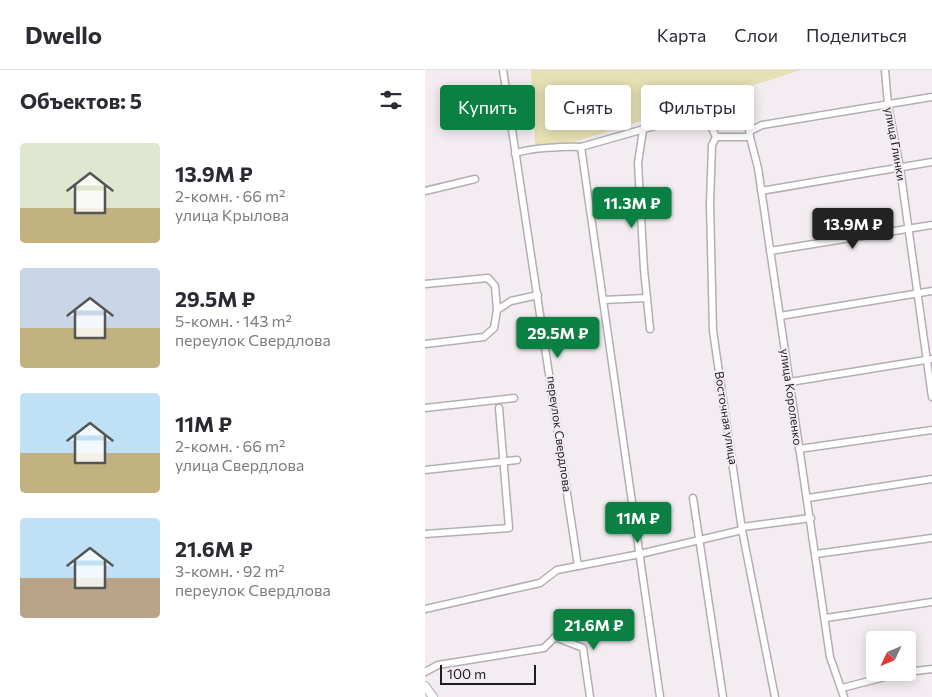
<!DOCTYPE html>
<html lang="ru">
<meta charset="utf-8">
<style>
body{margin:0;font-family:Commissioner,sans-serif;background:#f7f7f7;color:#2b2b33;height:100vh;display:flex;flex-direction:column;font-size:19px;white-space:nowrap}
*{box-sizing:border-box;margin:0}
p{font-size:16px;color:#7c7c81}
.icon{flex:none;width:28px;height:28px;fill:none;stroke:currentColor;stroke-width:2;stroke-linecap:round;stroke-linejoin:round}
.map{position:relative;flex:1;overflow:hidden}
.side{display:flex;flex-direction:column;background:#fff;width:425px}
.side>*{flex:none}
.banner{position:absolute;left:15px;top:15px;width:416px;height:45px;display:flex;gap:10px}
.needle{width:32px;rotate:226deg}
.buttons{position:absolute;left:441px;top:561px;display:grid;gap:10px}
.buttons a{display:grid;place-items:center;width:50px;height:50px;border-radius:5px;background:#fff;box-shadow:0 2px 12px #0003;font-size:25px}
.scale{position:absolute;left:15px;bottom:12px;width:96px;box-sizing:border-box;padding-left:5px;border:2px solid #1f1d1f;border-top:0;font-size:14px;line-height:18px;white-space:nowrap;color:#1f1d1f;-webkit-text-stroke:4px #f3edf2;paint-order:stroke}
.price{position:absolute;translate:-50% -42px;padding:0 11px;border-radius:5px;background:#0b8043;color:#fff;font-size:16px;line-height:32px;filter:drop-shadow(0 1px 2px #0008)}
.price::after{content:'';position:absolute;left:50%;top:30px;width:15px;height:11px;margin-left:-8px;background:inherit;clip-path:polygon(0 0,100% 0,50% 100%)}
.price.current{background:#222;color:#fff}
ul{padding:0;list-style:none}
li{display:flex;align-items:center;gap:15px;height:125px;padding:0 20px}
li span{display:grid;place-items:center;flex:none;width:140px;height:100px;border-radius:5px;color:#555}
li>.icon{margin-inline-start:auto}
span .icon{width:60px;height:60px;fill:#fffc;stroke-width:1}
li b{font-size:21px}
h2{display:flex;justify-content:space-between;align-items:center;height:60px;padding:0 20px;font-size:21px}
.pill{padding:0 18px;border-radius:5px;background:#fff;box-shadow:0 2px 12px #0003;font-size:18px;line-height:45px}
.pill.current{background:#0b8043;color:#fff}
header{display:flex;align-items:center;gap:30px;box-sizing:border-box;height:70px;padding:0 25px;background:#fff;border-bottom:1px solid #e1e1e2}
header strong{font-size:24px}
nav{display:flex;gap:28px;margin-inline-start:auto;font-size:18px}
main{display:flex;flex:1;min-height:0}
.map>svg:first-child{display:block}
.green{fill:#e5e1b4}
.lines{fill:none;stroke-linecap:round;stroke-linejoin:round}
.minor-casing{stroke:#b4aeb4;stroke-width:9}
.tertiary-casing{stroke:#b4aeb4;stroke-width:10}
.minor{stroke:#fff;stroke-width:6}
.tertiary{stroke:#fff;stroke-width:8}
.labels{text-anchor:middle;stroke-width:4;stroke-linejoin:round;paint-order:stroke}
.street-label{font-size:12px;fill:#1f1d1f;stroke:#f3edf2}
</style>
<header>
<strong>Dwello</strong>
<nav><a>Карта</a><a>Слои</a><a>Поделиться</a></nav>
</header>
<main>
<section class="side">
<h2>Объектов: 5<svg class="icon" aria-label="filters" viewBox="0 0 24 24"><path d="M4 7h16M4 17h16"/><circle cx="9" cy="7" r="2"/><circle cx="15" cy="17" r="2"/></svg></h2>
<ul>
<li><span style="background:linear-gradient(#dfe7d0 65%,#c2b280 0)"><svg class="icon" aria-label="home" viewBox="0 0 24 24"><path d="M3 11l9-7 9 7M6 9v11h12V9"/></svg></span><div><b>13.9M ₽</b><p>2-комн. · 66 m²</p><p>улица Крылова</p></div></li>
<li><span style="background:linear-gradient(#c9d6e8 60%,#c2b280 0)"><svg class="icon" aria-label="home" viewBox="0 0 24 24"><path d="M3 11l9-7 9 7M6 9v11h12V9"/></svg></span><div><b>29.5M ₽</b><p>5-комн. · 143 m²</p><p>переулок Свердлова</p></div></li>
<li><span style="background:linear-gradient(#bfe0f5 60%,#c2b280 0)"><svg class="icon" aria-label="home" viewBox="0 0 24 24"><path d="M3 11l9-7 9 7M6 9v11h12V9"/></svg></span><div><b>11M ₽</b><p>2-комн. · 66 m²</p><p>улица Свердлова</p></div></li>
<li><span style="background:linear-gradient(#bfe0f5 60%,#b9a48a 0)"><svg class="icon" aria-label="home" viewBox="0 0 24 24"><path d="M3 11l9-7 9 7M6 9v11h12V9"/></svg></span><div><b>21.6M ₽</b><p>3-комн. · 92 m²</p><p>переулок Свердлова</p></div></li>
</ul>
</section>
<div class="map">
<svg width="507" height="627" viewBox="0 0 507 627">
<rect width="100%" height="100%" fill="#f3edf2"/>
<polygon class="green" points="106,0 376,0 118,82 110,74"/>
<g class="lines">
<g class="minor-casing">
<g id="minor">
<polyline points="78,0 153,496"/>
<polyline points="460,0 463,35 475,98 507,327"/>
<polyline points="317,26 321,37 325,67 333,98 405,587 419,627"/>
<polyline points="218,60 213,93 219,199 225,259"/>
<polyline points="325,61 337,55 507,27"/>
<polyline points="291,67 287,75 285,134 288,261 317,460 350,627"/>
<polyline points="156,77 235,627"/>
<path d="M90,84C100,78 143,76 156,77L247,51L278,49L286,56L291,67H325"/>
<polyline points="0,121 50,109"/>
<polyline points="336,121 507,92"/>
<polyline points="345,181 507,155"/>
<polyline points="0,214 63,208 70,216 72,240 86,231 113,225"/>
<polyline points="178,230 221,228"/>
<polyline points="355,246 507,221"/>
<polyline points="0,274 59,267 69,258 72,240"/>
<polyline points="365,312 507,289"/>
<polyline points="0,338 89,328"/>
<polyline points="374,379 507,360"/>
<polyline points="0,400 92,390"/>
<polyline points="268,428 298,627"/>
<polyline points="383,428 507,409"/>
<polyline points="317,457 386,448"/>
<polyline points="0,464 84,458 74,338"/>
<polyline points="391,484 507,468"/>
<polyline points="0,539 115,513 132,500 215,484 317,460"/>
<polyline points="401,548 507,532"/>
<polyline points="0,602 13,595 119,578 130,567 158,578 165,627"/>
<polyline points="482,602 507,599"/>
<polyline points="417,618 479,602"/>
</g>
</g>
<g class="tertiary-casing">
<polyline id="tertiary" points="0,616 8,627"/>
</g>
<use href="#minor" class="minor"/>
<use href="#tertiary" class="tertiary"/>
</g>
<g class="labels">
<g class="street-label">
<text transform="translate(470 74) rotate(80)" y="4">улица Глинки</text>
<text transform="translate(366 327) rotate(82)" y="4">улица Короленко</text>
<text transform="translate(301 348) rotate(81)" y="4">Восточная улица</text>
<text transform="translate(134 364) rotate(82)" y="4">переулок Свердлова</text>
</g>
</g>
</svg>
<div class="buttons">
<a><svg class="needle" viewBox="-14 -14 28 28"><path d="M0-13l5 13h-10z" fill="#e53935"/><path d="M0 13l5-13h-10z" fill="#7c7c81"/></svg></a>
</div>
<div class="scale">100 m</div>
<b class="price" style="left:207px;top:159px">11.3M ₽</b>
<b class="price current" style="left:428px;top:180px">13.9M ₽</b>
<b class="price" style="left:133px;top:289px">29.5M ₽</b>
<b class="price" style="left:213px;top:474px">11M ₽</b>
<b class="price" style="left:169px;top:581px">21.6M ₽</b>
<div class="banner">
<a class="pill current">Купить</a>
<a class="pill">Снять</a>
<a class="pill">Фильтры</a>
</div>
</div>
</main>
